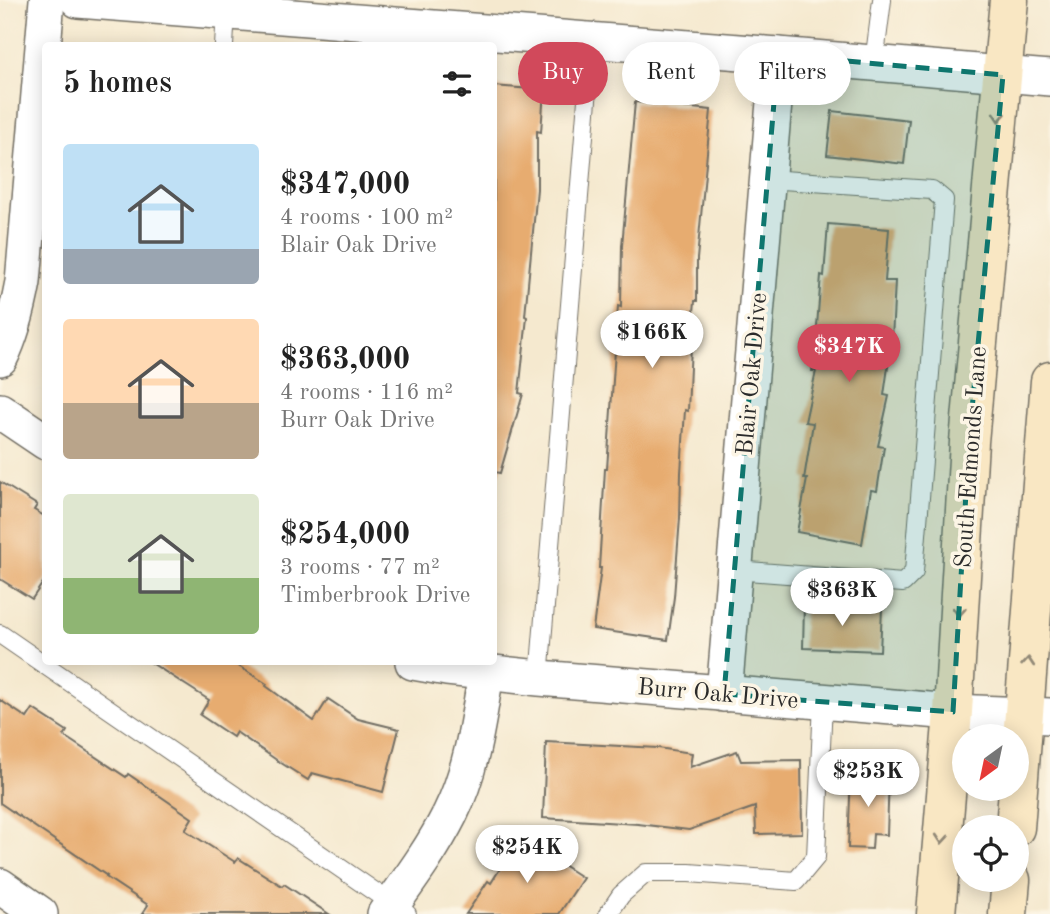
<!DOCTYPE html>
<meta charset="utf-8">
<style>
body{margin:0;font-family:"Old Standard TT",serif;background:#f6f6f6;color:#222;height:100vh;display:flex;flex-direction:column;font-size:26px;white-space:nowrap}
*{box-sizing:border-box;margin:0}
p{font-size:23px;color:#767676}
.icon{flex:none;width:38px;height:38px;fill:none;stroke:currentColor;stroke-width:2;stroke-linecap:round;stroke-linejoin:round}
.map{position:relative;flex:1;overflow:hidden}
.details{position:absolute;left:42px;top:42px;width:455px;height:623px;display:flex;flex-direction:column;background:#fff;border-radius:7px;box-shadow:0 4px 18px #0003}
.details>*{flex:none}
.banner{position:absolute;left:518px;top:42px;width:427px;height:63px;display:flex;gap:14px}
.needle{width:46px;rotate:213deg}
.tools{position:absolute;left:952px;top:724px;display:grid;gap:14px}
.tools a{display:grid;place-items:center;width:77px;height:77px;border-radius:50%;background:#fff;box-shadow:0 4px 18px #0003;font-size:35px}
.price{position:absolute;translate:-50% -60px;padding:0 16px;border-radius:24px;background:#fff;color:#222;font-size:23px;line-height:46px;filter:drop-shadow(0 2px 4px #0008)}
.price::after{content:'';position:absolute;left:50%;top:42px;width:21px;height:16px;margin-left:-10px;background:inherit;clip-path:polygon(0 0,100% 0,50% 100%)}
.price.on{background:#d1495b;color:#fff}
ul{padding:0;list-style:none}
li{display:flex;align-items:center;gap:21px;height:175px;padding:0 21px}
li span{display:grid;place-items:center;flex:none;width:196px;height:140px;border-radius:7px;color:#555}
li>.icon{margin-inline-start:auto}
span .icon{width:84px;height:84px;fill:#fffc;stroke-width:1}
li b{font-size:30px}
h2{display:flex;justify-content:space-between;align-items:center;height:84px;padding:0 21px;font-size:30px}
.chip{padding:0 24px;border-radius:32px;background:#fff;box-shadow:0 4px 18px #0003;font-size:24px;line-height:63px}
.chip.on{background:#d1495b;color:#fff}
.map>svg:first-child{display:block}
.building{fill:#e7ac70}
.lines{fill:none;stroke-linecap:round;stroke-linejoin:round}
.lane-casing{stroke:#726e64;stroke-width:20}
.street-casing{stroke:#726e64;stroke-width:38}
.secondary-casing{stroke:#726e64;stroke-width:41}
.lane{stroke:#fff;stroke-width:18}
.street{stroke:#fff;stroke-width:35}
.secondary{stroke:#f9e7c3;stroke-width:38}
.oneway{stroke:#928977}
.marked{fill:#0f766e;fill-opacity:0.2;stroke:#0f766e;stroke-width:5;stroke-dasharray:14 9;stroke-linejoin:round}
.labels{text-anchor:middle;stroke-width:7;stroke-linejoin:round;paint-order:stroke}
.street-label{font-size:24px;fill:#2b2b2b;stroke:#fcf5e5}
</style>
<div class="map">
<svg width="1050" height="914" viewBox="0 0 1050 914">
<rect width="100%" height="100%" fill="#fcf5e5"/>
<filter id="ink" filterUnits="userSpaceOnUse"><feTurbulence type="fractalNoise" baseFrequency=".0143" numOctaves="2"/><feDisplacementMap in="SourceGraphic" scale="14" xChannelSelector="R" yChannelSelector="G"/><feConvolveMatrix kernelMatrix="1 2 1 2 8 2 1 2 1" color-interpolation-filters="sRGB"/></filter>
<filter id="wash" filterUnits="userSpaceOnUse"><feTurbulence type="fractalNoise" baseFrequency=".00686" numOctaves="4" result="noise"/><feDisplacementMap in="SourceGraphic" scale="28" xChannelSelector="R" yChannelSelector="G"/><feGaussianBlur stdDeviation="1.57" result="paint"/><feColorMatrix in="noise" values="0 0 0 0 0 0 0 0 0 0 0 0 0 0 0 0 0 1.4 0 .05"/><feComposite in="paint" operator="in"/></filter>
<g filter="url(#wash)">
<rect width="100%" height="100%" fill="#f5e9cf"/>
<g id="blocks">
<g class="building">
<polygon points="494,86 544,90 541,132 537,131 537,189 525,316 527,317 519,393 523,394 500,473 494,472"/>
<polygon points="635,102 711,110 697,259 697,301 695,301 691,345 688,411 685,410 681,473 680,518 674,597 668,640 593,629 601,568 599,568 605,469 607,469 618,306 621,307 622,246"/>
<polygon points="832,111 909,120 904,164 827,155"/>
<polygon points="828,224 889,229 885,281 895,281 892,339 884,395 889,396 878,446 884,447 877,491 871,490 862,544 797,532 807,479 804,479 813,423 805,422 816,371 812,371 816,339 821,275 824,276"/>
<polygon points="0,482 37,505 34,510 46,517 46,578 32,599 0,579"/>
<polygon points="804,605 882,608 880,651 803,648"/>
<polygon points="150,662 232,662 267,684 266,686 314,721 328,699 358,719 399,729 383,792 312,773 308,780 278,761 236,732 233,737 200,715 209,700"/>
<polygon points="0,700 27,718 33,709 67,731 64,736 126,777 128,774 192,818 185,830 235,862 238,858 282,886 284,884 329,914 142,914 148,905 106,877 107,876 0,803"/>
<polygon points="546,742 658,748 692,753 690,767 737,751 741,761 801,760 802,833 756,834 755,807 689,830 638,824 543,818"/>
<polygon points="851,773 889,775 887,835 873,834 872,849 848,848"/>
<polygon points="520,837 583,878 559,914 466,914 488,881 491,883"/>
</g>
</g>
</g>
<g filter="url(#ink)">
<use href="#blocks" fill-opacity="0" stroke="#726e64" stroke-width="2"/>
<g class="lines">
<g class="lane-casing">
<g id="lane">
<polyline points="224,46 226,11"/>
<polyline points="874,63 882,0"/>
<polyline points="735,570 903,583 914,572 944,200 932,190 767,179"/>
<polyline points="0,634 407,914"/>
<polyline points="539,678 592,40"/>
<polyline points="608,914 621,895 646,873 689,873 796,881 816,857 823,702"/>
</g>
</g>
<g class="street-casing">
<g id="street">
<polyline points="78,0 778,55 1050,78"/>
<path d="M0,358C12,334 18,309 23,282L47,0"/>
<polyline points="0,411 46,442"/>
<polyline points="413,662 447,668 539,678 953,712 1050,716"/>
<polyline points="724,694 778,55"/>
<polyline points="0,886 40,914"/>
<path d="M385,914C408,882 432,850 450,814C472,770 478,721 486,673"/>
</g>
</g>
<g class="secondary-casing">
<g id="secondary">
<polyline points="1015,828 1050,381"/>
<polyline points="936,914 953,712 969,442 1009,0"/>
<polyline points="1008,914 1011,880"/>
</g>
</g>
<use href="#lane" class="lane"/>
<use href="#street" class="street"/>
<use href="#secondary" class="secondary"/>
</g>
<defs><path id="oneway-chevron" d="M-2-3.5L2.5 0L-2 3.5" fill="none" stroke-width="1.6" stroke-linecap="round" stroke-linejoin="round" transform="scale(1.75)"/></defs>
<g class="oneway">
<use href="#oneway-chevron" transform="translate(999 117) rotate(95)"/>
<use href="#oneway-chevron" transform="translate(959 612) rotate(93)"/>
<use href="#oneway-chevron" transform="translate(1028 662) rotate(-85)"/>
<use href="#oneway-chevron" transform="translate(942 839) rotate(95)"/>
</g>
</g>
<path class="marked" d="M778,55L1003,75L969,442L953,712L724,694Z"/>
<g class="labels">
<g class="street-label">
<text transform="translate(751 374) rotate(-85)" y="8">Blair Oak Drive</text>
<text transform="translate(970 457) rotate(-86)" y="8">South Edmonds Lane</text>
<text transform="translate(718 693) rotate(5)" y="8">Burr Oak Drive</text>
</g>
</g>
</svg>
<div class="tools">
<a><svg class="needle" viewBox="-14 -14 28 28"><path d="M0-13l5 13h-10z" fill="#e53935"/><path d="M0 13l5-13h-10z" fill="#767676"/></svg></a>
<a><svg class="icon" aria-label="locate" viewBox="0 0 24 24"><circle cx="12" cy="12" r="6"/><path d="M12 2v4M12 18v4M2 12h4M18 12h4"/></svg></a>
</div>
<b class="price" style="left:652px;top:370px">$166K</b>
<b class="price on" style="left:849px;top:384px">$347K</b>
<b class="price" style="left:842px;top:628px">$363K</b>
<b class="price" style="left:868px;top:809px">$253K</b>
<b class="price" style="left:527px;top:885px">$254K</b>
<div class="banner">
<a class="chip on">Buy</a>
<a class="chip">Rent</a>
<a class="chip">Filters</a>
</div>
<section class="details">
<h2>5 homes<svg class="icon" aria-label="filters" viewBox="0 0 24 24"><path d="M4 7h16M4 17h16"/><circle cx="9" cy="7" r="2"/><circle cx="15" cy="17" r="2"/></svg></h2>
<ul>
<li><span style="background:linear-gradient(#bfe0f5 75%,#9aa5b1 0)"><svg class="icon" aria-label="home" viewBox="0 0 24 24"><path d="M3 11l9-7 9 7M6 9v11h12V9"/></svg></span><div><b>$347,000</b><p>4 rooms · 100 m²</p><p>Blair Oak Drive</p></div></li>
<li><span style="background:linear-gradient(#ffd9b3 60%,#b9a48a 0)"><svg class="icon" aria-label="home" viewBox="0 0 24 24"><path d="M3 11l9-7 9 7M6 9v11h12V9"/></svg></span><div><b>$363,000</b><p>4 rooms · 116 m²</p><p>Burr Oak Drive</p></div></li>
<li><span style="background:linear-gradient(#dfe7d0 60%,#8fb573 0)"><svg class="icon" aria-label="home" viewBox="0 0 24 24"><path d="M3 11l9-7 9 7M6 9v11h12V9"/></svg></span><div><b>$254,000</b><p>3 rooms · 77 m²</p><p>Timberbrook Drive</p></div></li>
</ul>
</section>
</div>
